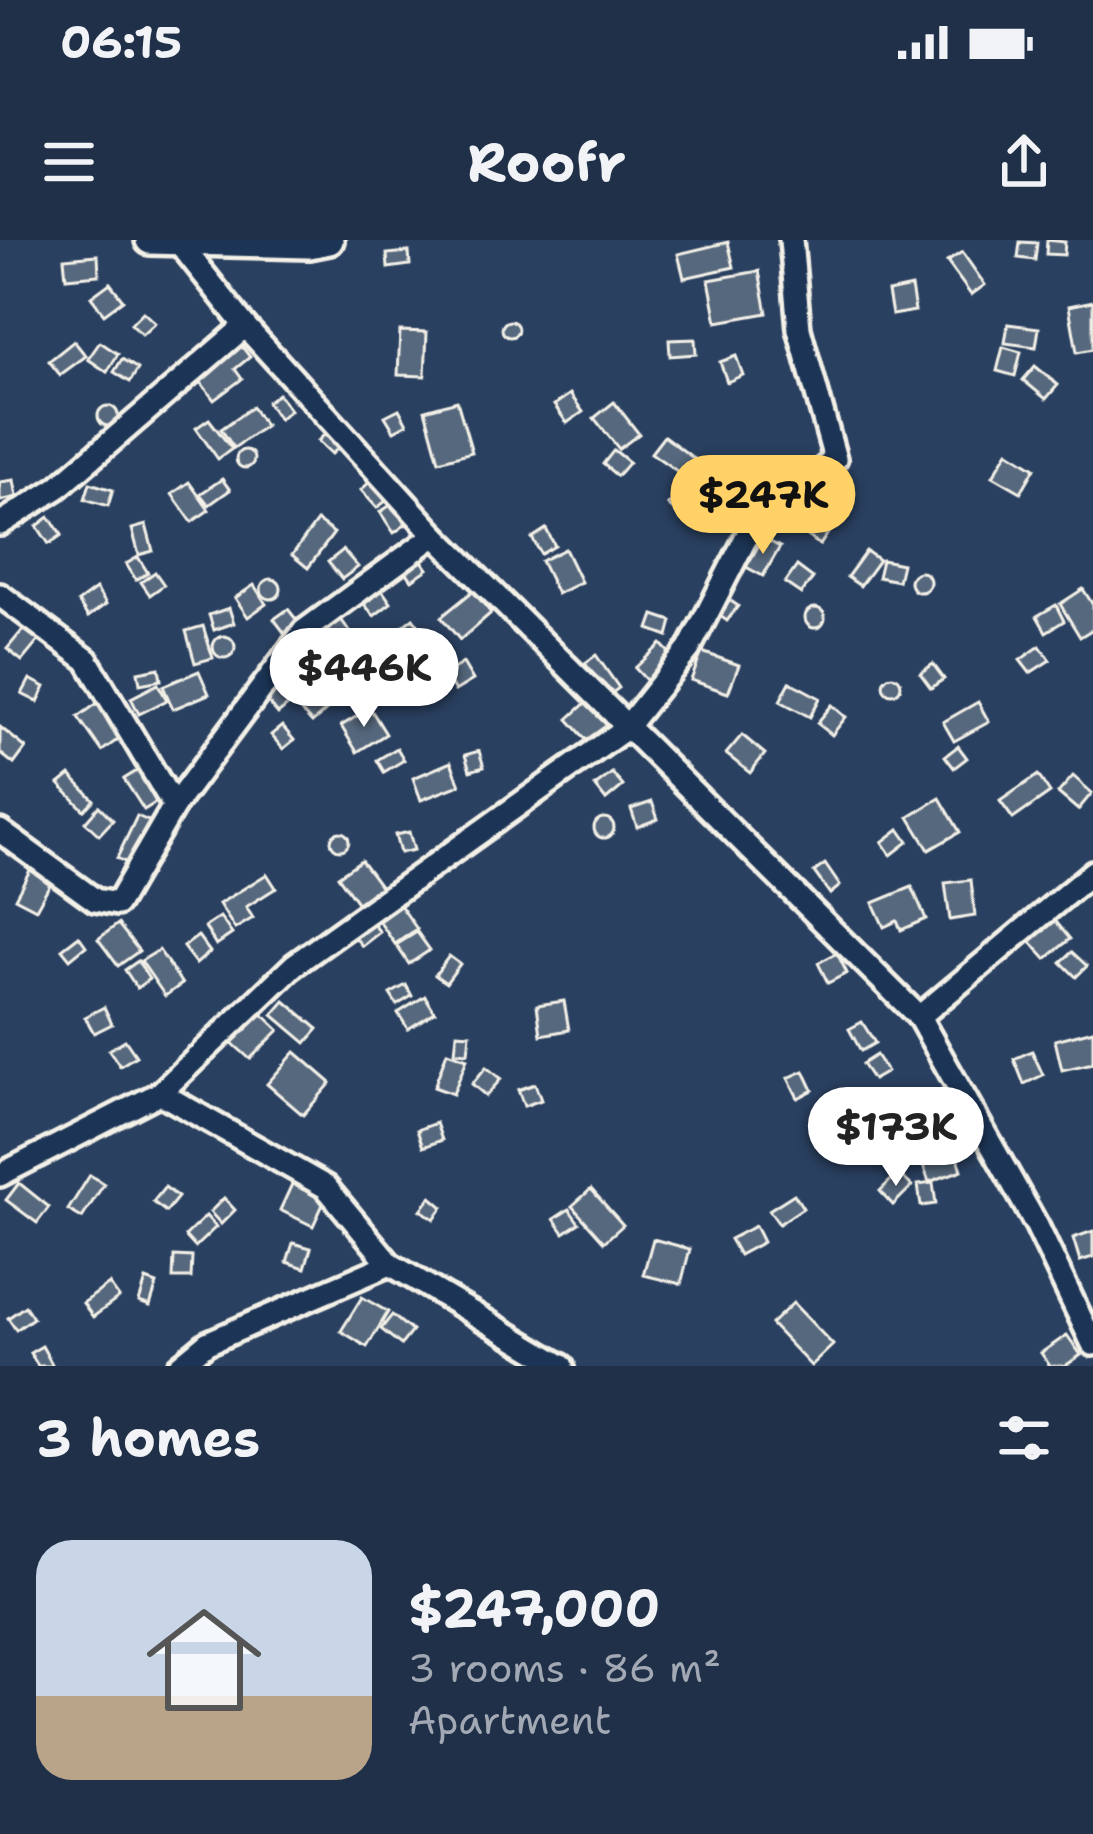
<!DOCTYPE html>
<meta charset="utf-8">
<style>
body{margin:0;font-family:"Shantell Sans",sans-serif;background:#2d3c52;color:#f1f3f6;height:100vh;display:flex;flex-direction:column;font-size:45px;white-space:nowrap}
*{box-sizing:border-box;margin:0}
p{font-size:39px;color:#a2a9b4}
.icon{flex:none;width:66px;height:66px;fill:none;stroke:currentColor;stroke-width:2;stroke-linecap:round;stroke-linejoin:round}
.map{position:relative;height:1126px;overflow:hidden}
.drawer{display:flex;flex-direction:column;background:#203048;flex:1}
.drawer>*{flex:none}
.price{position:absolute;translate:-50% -102px;padding:0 27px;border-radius:42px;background:#fff;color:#222;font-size:39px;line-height:78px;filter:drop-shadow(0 3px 6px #0008)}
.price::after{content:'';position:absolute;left:50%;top:72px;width:36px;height:27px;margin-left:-18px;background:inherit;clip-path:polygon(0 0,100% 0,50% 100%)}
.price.on{background:#ffd166;color:#111}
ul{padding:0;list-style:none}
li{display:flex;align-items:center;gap:36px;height:300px;padding:0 36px}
li span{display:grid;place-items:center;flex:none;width:336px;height:240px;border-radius:36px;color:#555}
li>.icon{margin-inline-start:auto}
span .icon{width:144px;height:144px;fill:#fffc;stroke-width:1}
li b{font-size:51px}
h2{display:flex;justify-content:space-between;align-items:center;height:144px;padding:0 36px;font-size:51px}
.status{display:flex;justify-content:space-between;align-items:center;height:84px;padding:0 60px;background:#203048;direction:ltr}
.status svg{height:33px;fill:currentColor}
header{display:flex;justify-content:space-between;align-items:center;height:156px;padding:0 36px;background:#203048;font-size:54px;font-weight:700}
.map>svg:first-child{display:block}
.building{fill:#56677d;stroke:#f4f1e8;stroke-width:3}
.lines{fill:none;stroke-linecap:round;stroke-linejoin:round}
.street-casing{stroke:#f4f1e8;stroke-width:30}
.secondary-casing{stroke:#f4f1e8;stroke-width:36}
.street{stroke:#1d3557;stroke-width:21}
.secondary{stroke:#1d3557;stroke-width:27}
</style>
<div class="status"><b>06:15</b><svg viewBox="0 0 49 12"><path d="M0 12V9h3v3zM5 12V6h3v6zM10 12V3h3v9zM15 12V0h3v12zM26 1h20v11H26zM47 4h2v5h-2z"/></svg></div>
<header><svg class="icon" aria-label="menu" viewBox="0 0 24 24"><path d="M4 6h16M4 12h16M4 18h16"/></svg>Roofr<svg class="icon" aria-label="share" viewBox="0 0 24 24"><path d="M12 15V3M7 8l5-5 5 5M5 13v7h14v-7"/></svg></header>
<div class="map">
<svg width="1093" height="1126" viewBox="0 0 1093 1126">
<rect width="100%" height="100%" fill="#2a4060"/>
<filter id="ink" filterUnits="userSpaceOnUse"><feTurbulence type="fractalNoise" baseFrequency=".00833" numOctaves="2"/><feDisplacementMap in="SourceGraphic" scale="24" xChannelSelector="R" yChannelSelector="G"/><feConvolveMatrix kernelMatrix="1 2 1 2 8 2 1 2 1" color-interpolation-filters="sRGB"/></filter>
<g filter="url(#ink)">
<g class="building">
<polygon points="1047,0 1065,2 1064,15 1046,14"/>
<polygon points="728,2 734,27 684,38 678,14"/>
<polygon points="1020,2 1037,3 1035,20 1018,18"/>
<polygon points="409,12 410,25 388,28 387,14"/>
<polygon points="962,12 985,45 971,55 947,22"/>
<polygon points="98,15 99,35 66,38 64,18"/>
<polygon points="759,31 767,73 717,82 709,40"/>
<polygon points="110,43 123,60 104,74 91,57"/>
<polygon points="911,47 915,71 892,75 888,52"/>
<polygon points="1093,61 1093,109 1077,112 1069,66"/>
<polygon points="143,72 155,83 142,95 131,84"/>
<circle cx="510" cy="89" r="8"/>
<polygon points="1008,84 1039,88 1036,107 1005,103"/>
<polygon points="400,91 427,92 425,136 398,135"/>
<polygon points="695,99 696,114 670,116 669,100"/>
<polygon points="74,101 86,116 60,135 49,121"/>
<polygon points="100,102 118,114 107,132 88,119"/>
<polygon points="240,104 250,117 235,129 242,139 214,160 196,136"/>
<polygon points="1003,107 1021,112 1015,136 997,131"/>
<polygon points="736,116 743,135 727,142 720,122"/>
<polygon points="122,119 138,129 130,142 114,132"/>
<polygon points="1035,126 1058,145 1046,159 1023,140"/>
<polygon points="278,154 290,170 279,179 267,162"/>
<polygon points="570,154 583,172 567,183 554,165"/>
<polygon points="457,161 472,212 439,221 425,170"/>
<polygon points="614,162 639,194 619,209 594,178"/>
<circle cx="108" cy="176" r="10"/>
<polygon points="252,167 265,186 234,208 221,189"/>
<polygon points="399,169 407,184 394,191 385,176"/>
<polygon points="209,179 232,209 218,219 196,188"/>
<polygon points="329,190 343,203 332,214 318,201"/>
<polygon points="664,196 696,220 684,236 651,213"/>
<circle cx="245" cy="219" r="9"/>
<polygon points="614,210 629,222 617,236 603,224"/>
<polygon points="1008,211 1035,228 1021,252 993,236"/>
<polygon points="374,238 391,257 377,268 361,250"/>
<polygon points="222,239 230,250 209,265 200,254"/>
<polygon points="14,240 17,257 0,261 0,242"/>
<polygon points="189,242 209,270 192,282 172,254"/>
<polygon points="90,243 113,250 108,266 85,259"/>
<polygon points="686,245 699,257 681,277 668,265"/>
<polygon points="394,263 408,283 394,293 380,272"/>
<polygon points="49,277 62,295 49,304 37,286"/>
<polygon points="816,279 830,290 820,305 805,294"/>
<polygon points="317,281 334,293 308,328 292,315"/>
<polygon points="146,285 153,311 139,315 132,289"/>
<polygon points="546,289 555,306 541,314 532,298"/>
<polygon points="763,298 780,307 763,336 746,327"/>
<polygon points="565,309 581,342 557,354 541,321"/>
<polygon points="343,310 358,327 342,339 328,322"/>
<polygon points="866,311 879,320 860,346 847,337"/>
<polygon points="138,317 148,333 136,340 126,324"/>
<polygon points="420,318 428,329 412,340 404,329"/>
<polygon points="882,320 902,324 898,341 878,337"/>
<polygon points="797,326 813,338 801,354 785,343"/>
<polygon points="155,332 164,345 150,355 141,342"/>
<circle cx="920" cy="342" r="10"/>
<circle cx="271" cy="349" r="10"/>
<polygon points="254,345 266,364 248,377 235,358"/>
<polygon points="96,349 106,364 88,377 78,362"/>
<polygon points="1083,349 1093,365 1093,389 1080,397 1060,364"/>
<polygon points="382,350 391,363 374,376 364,364"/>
<polygon points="473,351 491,373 460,400 441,377"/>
<polygon points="724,356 738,366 727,381 713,371"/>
<polygon points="1056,365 1064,381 1046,392 1037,376"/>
<circle cx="815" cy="378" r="10"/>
<polygon points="229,368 234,383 214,390 209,375"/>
<polygon points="288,369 303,388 289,399 274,379"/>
<polygon points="654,375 672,381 668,396 649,389"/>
<polygon points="340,378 350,392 335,403 326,389"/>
<polygon points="413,378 426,395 399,417 385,400"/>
<polygon points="26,386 41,398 22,421 7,409"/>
<polygon points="203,386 213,418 195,423 186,391"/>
<polygon points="323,390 362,438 351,448 336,430 326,438 315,424 301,435 288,419"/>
<circle cx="224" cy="407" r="11"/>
<polygon points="661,404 674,418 647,441 635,428"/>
<polygon points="1040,406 1050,420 1030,433 1020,420"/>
<polygon points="702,412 739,425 728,453 691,440"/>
<polygon points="596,415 619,448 608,456 585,423"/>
<polygon points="463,423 473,440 455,451 445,434"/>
<polygon points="933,424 944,439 931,448 920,433"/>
<polygon points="159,428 161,440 140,444 138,432"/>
<polygon points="199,431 209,454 173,469 163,446"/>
<circle cx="892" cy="445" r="9"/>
<polygon points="30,439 45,447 38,462 22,454"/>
<polygon points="790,442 820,458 810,477 780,461"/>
<polygon points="158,444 167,460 139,474 131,458"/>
<polygon points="305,444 328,469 312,483 290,459"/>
<polygon points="274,445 290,464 278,474 262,455"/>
<polygon points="589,460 612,486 591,505 568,479"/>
<polygon points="99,462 123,496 102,511 78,477"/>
<polygon points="978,462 989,482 954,501 943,482"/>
<polygon points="832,465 846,477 832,495 817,483"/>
<polygon points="370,468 386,494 357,512 341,486"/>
<polygon points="282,486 294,500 283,509 271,495"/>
<polygon points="0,487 26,508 14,524 0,513"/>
<polygon points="742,495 765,514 750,533 726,514"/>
<polygon points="958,506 967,518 954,528 945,516"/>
<polygon points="397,508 404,520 384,532 377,520"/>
<polygon points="479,511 484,527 470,531 465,515"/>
<polygon points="451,522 460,545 421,560 413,538"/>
<polygon points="140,529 160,560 144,570 124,539"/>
<polygon points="612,533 623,546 606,560 595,546"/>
<polygon points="70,535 94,560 84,570 59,544"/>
<polygon points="1038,535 1050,553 1013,579 1000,561"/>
<polygon points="1073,536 1092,553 1078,570 1058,553"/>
<polygon points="940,558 960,592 929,610 909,577"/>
<polygon points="652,562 658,579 637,587 631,569"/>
<polygon points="99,566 113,580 99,595 85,582"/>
<polygon points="137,576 153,583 133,626 117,618"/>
<circle cx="604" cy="588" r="10"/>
<polygon points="899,589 908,602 891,615 882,602"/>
<circle cx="340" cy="601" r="9"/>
<polygon points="409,592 414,610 400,613 395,595"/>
<polygon points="361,620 384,651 361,668 338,636"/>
<polygon points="825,624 840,646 830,654 814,632"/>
<polygon points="30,630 51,642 36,669 15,658"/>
<polygon points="267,634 276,648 246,667 253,678 235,689 219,664"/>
<polygon points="971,640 975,676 950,680 945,643"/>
<polygon points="912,647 926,679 901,690 897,681 884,687 873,663"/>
<polygon points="398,662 417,689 395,704 376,677"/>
<polygon points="220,677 232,694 216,705 205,687"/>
<polygon points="1053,678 1070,699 1046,719 1028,699"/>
<polygon points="370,680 380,692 362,706 353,695"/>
<polygon points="118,684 139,711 118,726 98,699"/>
<polygon points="417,692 430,710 409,724 396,705"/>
<polygon points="79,696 86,706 70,719 62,709"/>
<polygon points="198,696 210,712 196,724 183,707"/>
<polygon points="159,710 182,744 165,756 141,721"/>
<polygon points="1072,712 1087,726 1076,737 1061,722"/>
<polygon points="837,713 847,733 828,743 818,723"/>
<polygon points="449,716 460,724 446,743 435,735"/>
<polygon points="138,721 149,739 137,748 125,730"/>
<polygon points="406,745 412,756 397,765 390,754"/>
<polygon points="425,756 435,772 408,789 398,773"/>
<polygon points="285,761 318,789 306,803 273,775"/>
<polygon points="564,761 569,790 541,795 537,765"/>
<polygon points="104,767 112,784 94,793 85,777"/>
<polygon points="259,771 279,790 250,819 230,801"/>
<polygon points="862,782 875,803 861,811 849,789"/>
<polygon points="1093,790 1093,823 1062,830 1055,800"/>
<polygon points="457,793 470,794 468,813 455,812"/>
<polygon points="125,800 136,816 120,826 109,810"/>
<polygon points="1032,811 1043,835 1024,844 1014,819"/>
<polygon points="295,812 331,843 303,875 267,844"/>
<polygon points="447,812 467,819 453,854 434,847"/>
<polygon points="876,815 887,832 873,840 862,824"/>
<polygon points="486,827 501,839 486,856 472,844"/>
<polygon points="804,831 813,850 798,858 788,838"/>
<polygon points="535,844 541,860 524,866 518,850"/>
<polygon points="951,844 972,883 954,893 934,854"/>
<polygon points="922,860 936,870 924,887 909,876"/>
<polygon points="436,883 442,900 423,907 417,890"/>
<polygon points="957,915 962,930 929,942 923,925"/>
<polygon points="898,933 912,946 893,965 880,951"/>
<polygon points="90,935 104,944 82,978 68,970"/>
<polygon points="19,943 49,967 37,983 6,960"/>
<polygon points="933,943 936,964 921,966 918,945"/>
<polygon points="292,944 325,960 313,986 280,970"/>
<polygon points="165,947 178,957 166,972 153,962"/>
<polygon points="591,949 623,985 604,1002 572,966"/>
<polygon points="794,954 803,968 779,984 769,970"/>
<polygon points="431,957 443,967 434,979 421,970"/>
<polygon points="224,958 235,970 221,984 210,972"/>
<polygon points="569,969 579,983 564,993 554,979"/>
<polygon points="206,976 216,987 195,1007 185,996"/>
<polygon points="755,986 763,1002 739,1015 730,999"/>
<polygon points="1093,991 1093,1017 1080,1021 1073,998"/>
<polygon points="653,999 690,1009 681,1044 643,1035"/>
<polygon points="293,1003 311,1008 305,1028 287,1022"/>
<polygon points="174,1016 192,1017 191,1038 173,1038"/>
<polygon points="146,1040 157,1044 150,1066 139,1062"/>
<polygon points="109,1044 119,1058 93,1077 83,1063"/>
<polygon points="362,1057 388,1072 367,1107 341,1091"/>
<polygon points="793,1063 833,1105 811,1126 771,1084"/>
<polygon points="25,1066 33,1078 16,1090 8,1078"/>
<polygon points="392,1075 412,1091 401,1105 381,1089"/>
<polygon points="1067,1095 1081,1115 1065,1126 1050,1126 1041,1113"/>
<polygon points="42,1106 53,1126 38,1126 30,1113"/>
</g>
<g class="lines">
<g class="street-casing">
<g id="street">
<polyline points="180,4 245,86 435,295 919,777 1037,986 1093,1104"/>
<polyline points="0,284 57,248 245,86"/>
<polyline points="0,355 87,420 174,566 117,664 95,660 0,591"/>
<polyline points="174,566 304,391 435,295"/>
<polyline points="919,777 1093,632"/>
<polyline points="160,853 326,947 390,1024 562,1126"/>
<polyline points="0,935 160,853 294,725 625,489 689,409 750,290 835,219 799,89 791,0"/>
<polyline points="179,1126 207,1103 390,1024"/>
</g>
</g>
<g class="secondary-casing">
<polyline id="secondary" points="150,0 309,4 329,0"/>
</g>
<use href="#street" class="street"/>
<use href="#secondary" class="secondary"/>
</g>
</g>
</svg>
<b class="price on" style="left:763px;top:317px">$247K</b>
<b class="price" style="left:364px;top:490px">$446K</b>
<b class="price" style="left:896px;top:949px">$173K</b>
</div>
<section class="drawer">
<h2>3 homes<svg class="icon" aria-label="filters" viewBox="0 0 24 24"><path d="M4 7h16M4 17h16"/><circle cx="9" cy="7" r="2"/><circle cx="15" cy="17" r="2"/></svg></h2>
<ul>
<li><span style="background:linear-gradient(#c9d6e8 65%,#b9a48a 0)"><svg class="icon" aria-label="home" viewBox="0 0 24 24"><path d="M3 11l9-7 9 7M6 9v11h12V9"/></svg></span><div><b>$247,000</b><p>3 rooms · 86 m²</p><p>Apartment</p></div></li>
</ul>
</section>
